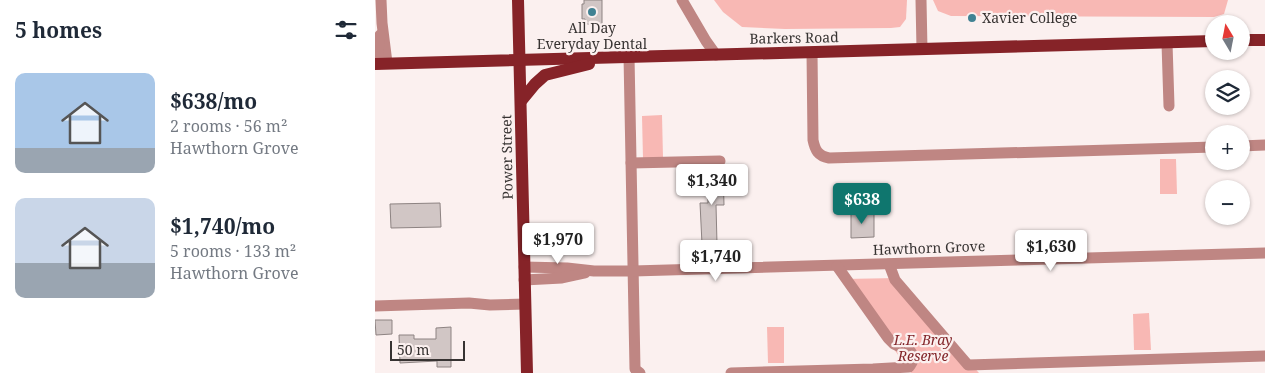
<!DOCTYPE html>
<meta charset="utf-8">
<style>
body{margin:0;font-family:"Noto Serif",serif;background:#f6f6f7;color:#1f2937;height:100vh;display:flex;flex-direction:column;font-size:19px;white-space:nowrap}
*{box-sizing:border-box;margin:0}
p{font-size:16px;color:#747a83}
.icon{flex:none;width:28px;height:28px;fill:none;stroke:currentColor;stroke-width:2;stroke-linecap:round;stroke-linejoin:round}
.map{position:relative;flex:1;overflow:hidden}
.drawer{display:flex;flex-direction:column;background:#fff;width:375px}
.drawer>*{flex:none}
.needle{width:32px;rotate:350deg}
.buttons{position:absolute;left:830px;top:15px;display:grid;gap:10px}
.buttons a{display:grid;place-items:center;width:45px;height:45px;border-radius:50%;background:#fff;box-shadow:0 1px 4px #0004;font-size:25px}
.scale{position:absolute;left:15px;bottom:12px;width:75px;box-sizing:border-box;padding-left:5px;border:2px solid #373332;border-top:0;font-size:14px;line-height:18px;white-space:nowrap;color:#373332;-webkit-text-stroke:4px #fbf0ef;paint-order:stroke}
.price{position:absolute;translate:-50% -42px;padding:0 11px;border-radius:5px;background:#fff;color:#222;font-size:16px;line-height:32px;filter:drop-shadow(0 1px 2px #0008)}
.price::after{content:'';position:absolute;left:50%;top:30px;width:15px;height:11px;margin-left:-8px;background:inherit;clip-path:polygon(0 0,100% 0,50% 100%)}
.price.selected{background:#0f766e;color:#fff}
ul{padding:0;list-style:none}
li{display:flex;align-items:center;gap:15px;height:125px;padding:0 15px}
li span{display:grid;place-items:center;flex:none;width:140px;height:100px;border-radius:10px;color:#555}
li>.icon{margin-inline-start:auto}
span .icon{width:60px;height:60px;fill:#fffc;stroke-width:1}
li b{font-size:21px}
h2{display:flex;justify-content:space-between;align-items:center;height:60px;padding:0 15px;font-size:21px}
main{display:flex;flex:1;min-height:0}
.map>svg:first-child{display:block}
.green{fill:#f8b8b4}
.building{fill:#d1c6c5;stroke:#8d8382}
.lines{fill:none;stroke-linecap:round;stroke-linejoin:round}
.minor{stroke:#bf8683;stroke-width:11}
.major{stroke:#862328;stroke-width:12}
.poi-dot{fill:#408293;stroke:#fbf0ef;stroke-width:2}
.labels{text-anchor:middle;stroke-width:4.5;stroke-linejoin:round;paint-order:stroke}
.poi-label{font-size:14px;fill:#373332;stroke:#fbf0ef;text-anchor:start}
.street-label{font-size:14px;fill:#373332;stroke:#fbf0ef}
.park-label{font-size:14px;font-style:italic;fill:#83262a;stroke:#fbf0ef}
</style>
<main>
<section class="drawer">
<h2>5 homes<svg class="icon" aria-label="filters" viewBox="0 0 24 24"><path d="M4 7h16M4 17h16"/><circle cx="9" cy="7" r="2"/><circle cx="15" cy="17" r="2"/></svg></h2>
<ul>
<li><span style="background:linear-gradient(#a9c7e8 75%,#9aa5b1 0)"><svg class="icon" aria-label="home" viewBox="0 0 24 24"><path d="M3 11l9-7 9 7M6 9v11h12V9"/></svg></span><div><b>$638/mo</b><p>2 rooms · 56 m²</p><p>Hawthorn Grove</p></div></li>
<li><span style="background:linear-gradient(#c9d6e8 65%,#9aa5b1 0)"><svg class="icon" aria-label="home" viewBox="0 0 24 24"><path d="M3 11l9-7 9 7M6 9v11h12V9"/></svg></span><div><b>$1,740/mo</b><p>5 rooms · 133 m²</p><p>Hawthorn Grove</p></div></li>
</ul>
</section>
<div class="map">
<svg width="890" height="373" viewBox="0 0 890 373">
<rect width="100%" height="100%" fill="#fbf0ef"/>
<g class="green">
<polygon points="339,0 532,0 531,19 525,27 516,28 410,29 367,27 348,12"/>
<polygon points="558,0 853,0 849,14 839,17 576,16 563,11"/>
<polygon points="287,115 288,158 268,159 267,116"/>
<polygon points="785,159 801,159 802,194 785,194"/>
<polygon points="522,278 604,373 536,373 469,279"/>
<polygon points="774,313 776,350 759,350 758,314"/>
<polygon points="392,327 409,327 409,363 393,363"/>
</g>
<g class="building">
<polygon points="209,0 227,0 227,24 210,24 210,19 207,19 207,4 209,4"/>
<polygon points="332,169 348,169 349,205 341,205 342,244 327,244 325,203 333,203"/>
<polygon points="65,203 66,227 16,228 15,204"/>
<polygon points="476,213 499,213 499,237 476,238"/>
<polygon points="0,320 17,320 17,334 1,335"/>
<polygon points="76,327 76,367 62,367 62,361 25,363 24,335 39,335 39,339 61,339 61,328"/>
</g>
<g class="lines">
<g class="minor">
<polyline points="6,0 7,23 12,63"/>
<polyline points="307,0 331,41 341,55"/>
<polyline points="546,0 547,49"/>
<polyline points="792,43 794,106"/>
<path d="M437,52L438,140C440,150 443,156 454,158L839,147"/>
<polyline points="254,56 260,369 265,373"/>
<polyline points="4,64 3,50 5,35"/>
<polyline points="866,146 890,145"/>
<polyline points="256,163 345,161"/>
<polyline points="514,264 520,280 593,365 890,356"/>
<polyline points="149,267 192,268 219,271 258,271 890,253"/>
<polyline points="149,280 187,278 210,273"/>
<polyline points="0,306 94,303 115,305 150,304"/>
<path d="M356,373L498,369L534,367C538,362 540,358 536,352L519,344L513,338L462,266"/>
</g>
<g class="major">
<polyline points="143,0 152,373"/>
<polyline points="866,40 890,40"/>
<polyline points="0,64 839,41"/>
<polyline points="146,101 160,84 170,75 214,64"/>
</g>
</g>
<g class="poi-dot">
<circle cx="217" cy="12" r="5"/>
<circle cx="597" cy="18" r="5"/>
</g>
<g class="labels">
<g class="poi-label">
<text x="607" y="23">Xavier College</text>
<text x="217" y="33" text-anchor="middle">All Day<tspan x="217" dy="16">Everyday Dental</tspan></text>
</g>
<g class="street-label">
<text transform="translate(419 38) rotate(-1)" y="5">Barkers Road</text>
<text transform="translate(132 157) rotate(-91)" y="5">Power Street</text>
<text transform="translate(554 248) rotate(-2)" y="5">Hawthorn Grove</text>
</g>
<g class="park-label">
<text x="548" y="345">L.E. Bray<tspan x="548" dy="16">Reserve</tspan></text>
</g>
</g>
</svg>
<div class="buttons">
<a><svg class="needle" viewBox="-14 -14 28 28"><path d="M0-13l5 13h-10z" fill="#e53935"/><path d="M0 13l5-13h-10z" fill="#747a83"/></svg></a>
<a><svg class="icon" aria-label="layers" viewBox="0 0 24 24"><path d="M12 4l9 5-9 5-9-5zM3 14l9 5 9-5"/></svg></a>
<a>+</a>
<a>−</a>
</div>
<div class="scale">50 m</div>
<b class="price" style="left:337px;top:206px">$1,340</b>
<b class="price selected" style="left:487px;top:225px">$638</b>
<b class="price" style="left:183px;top:265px">$1,970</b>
<b class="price" style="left:676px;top:272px">$1,630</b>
<b class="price" style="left:341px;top:282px">$1,740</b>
</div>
</main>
